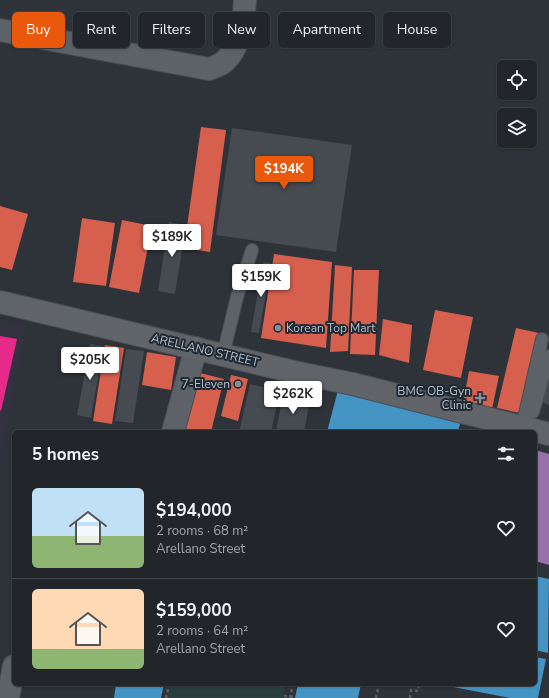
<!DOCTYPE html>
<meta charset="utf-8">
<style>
body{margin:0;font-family:"Nunito Sans",sans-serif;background:#2a2e33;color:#f1f3f6;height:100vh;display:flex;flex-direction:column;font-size:15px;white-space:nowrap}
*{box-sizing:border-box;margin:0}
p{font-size:13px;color:#a2a5a9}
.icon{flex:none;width:22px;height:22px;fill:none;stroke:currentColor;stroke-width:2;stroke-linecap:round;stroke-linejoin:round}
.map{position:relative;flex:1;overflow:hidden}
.sheet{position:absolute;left:12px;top:430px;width:525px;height:256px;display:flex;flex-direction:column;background:#22262b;border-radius:6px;box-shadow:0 1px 3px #0004,0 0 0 1px #3f4347}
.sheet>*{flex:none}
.hud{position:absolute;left:12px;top:12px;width:525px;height:36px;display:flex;gap:8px}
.tools{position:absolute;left:497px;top:60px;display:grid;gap:8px}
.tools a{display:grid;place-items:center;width:40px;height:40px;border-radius:6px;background:#22262b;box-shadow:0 1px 3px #0004,0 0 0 1px #3f4347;font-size:20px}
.price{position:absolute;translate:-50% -34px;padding:0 9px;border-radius:4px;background:#fff;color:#222;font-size:13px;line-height:26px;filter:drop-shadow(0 1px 2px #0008)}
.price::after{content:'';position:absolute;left:50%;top:24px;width:12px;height:9px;margin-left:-6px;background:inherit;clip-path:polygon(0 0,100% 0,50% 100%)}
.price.active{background:#ea580c;color:#fff}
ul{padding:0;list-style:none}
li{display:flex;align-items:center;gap:12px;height:100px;padding:0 20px}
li+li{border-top:1px solid #3f4347}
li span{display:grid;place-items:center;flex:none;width:112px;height:80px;border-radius:6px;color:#555}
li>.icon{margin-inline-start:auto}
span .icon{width:48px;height:48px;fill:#fffc;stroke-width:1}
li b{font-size:17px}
h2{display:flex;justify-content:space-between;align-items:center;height:48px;padding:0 20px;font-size:17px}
.chip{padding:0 14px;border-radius:6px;background:#22262b;box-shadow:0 1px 3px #0004,0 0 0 1px #3f4347;font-size:14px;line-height:36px}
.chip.active{background:#ea580c;color:#fff}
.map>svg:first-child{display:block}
.medical{fill:#32323f}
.green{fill:#2a3e40}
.shops{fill:#d6604d}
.offices{fill:#9970ab}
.schools{fill:#4393c3}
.health{fill:#e7298a}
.building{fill:#464b51}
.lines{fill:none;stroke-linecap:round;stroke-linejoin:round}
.service-casing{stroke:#4a4f54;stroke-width:14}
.minor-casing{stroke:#4a4f54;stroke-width:24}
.trunk-casing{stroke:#494f55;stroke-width:24}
.path{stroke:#5a6064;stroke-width:2.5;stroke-dasharray:3 3;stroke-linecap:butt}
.service{stroke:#5d6168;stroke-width:12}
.minor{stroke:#5d6168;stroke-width:22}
.trunk{stroke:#606468;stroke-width:22}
.poi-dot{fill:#878e97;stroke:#1f2934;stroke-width:1.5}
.labels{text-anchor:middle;stroke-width:4;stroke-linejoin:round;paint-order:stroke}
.poi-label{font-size:12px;fill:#b7bfc9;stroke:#1f2934;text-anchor:end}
.street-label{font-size:12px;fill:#b7bfc9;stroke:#1f2934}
</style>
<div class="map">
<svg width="549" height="698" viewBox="0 0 549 698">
<rect width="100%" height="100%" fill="#2d3339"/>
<polygon class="medical" points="0,320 26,326 0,461"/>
<polygon class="green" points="169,684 286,684 283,698 166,698"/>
<g class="shops">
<polygon points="201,127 226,130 210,252 184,248"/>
<polygon points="0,206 28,214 12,270 0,267"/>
<polygon points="82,218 115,223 106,286 73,282"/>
<polygon points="122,220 152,226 139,293 109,287"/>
<polygon points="274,254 332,262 326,348 261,338"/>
<polygon points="335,265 352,267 348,351 330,352"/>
<polygon points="354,270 379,270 375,355 350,354"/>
<polygon points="435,310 473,317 461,378 423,370"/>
<polygon points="383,319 412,325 409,363 379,355"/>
<polygon points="516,328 539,333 520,413 497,408"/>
<polygon points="105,345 124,348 112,424 93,421"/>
<polygon points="147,352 176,357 171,390 142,385"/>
<polygon points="469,371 499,376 492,409 463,404"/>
<polygon points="196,372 224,379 211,432 181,432"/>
<polygon points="231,375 248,379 238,421 221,416"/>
</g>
<polygon class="offices" points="535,450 549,454 549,565 535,561"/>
<g class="schools">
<polygon points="338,390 461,420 458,432 327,432"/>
<polygon points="535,576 549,579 548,653 535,650"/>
<polygon points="535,657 546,659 538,698 510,698 443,685 535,684"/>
<polygon points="116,684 164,684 161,698 114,698"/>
<polygon points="298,684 361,684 358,698 295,698"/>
</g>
<polygon class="health" points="0,336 17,339 1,411 0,410"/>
<g class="building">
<polygon points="232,128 352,145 336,252 216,235"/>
<polygon points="169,222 186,225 175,294 158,291"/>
<polygon points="263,262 271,263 259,333 251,332"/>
<polygon points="90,344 103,346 91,418 77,415"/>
<polygon points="126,349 144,351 133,423 115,421"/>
<polygon points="549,376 549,405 540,402"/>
<polygon points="250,384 280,391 271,432 239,432"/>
<polygon points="283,395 310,400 304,432 276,432"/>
</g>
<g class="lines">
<g class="service-casing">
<g id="service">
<polyline points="223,355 237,297 252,250"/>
<polyline points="533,412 549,356"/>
<polyline points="522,427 542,339"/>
</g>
</g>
<g class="minor-casing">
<g id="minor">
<path d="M0,30L209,69C213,68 217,66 221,64C240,51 244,21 245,0"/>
<polyline points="173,432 196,348"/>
<polyline points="8,698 14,666"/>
</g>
</g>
<g class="trunk-casing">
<polyline id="trunk" points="0,302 294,372 353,384 549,434"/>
</g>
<g class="path">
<polyline points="284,696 295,697"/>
<polyline points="166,698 169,684"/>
<polyline points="290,698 293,684"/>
<polyline points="376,698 379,684"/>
<polyline points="410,698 411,690 418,691 419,684"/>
</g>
<use href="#service" class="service"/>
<use href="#minor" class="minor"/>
<use href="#trunk" class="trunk"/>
</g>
<g class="poi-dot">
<circle cx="278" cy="328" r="4"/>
<circle cx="238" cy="384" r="4"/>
<path d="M478 392h4v4h4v4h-4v4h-4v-4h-4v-4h4z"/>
</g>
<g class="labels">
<g class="poi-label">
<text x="286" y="332" text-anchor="start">Korean Top Mart</text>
<text x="230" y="388">7-Eleven</text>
<text x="471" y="395">BMC OB-Gyn<tspan x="471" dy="14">Clinic</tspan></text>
</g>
<g class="street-label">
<text transform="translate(205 350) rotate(13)" y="4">ARELLANO STREET</text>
</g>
</g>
</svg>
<div class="tools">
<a><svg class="icon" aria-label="locate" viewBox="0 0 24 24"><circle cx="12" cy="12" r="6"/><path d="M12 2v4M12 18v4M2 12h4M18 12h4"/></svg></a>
<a><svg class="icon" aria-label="layers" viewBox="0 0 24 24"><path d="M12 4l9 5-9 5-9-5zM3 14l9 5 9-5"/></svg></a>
</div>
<b class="price active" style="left:284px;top:190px">$194K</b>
<b class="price" style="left:172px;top:258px">$189K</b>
<b class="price" style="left:261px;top:298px">$159K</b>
<b class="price" style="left:90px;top:381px">$205K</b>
<b class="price" style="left:293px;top:415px">$262K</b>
<div class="hud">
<a class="chip active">Buy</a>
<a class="chip">Rent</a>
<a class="chip">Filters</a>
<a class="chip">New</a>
<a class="chip">Apartment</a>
<a class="chip">House</a>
</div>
<section class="sheet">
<h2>5 homes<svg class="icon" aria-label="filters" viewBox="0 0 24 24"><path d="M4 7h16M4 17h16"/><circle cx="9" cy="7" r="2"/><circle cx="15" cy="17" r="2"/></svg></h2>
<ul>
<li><span style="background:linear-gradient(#bfe0f5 60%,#8fb573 0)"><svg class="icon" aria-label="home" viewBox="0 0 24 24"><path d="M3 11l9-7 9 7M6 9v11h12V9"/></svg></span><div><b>$194,000</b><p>2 rooms · 68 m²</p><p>Arellano Street</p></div><svg class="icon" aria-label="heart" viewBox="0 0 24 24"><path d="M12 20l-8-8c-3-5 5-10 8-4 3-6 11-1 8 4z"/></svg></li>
<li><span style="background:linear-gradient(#ffd9b3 75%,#8fb573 0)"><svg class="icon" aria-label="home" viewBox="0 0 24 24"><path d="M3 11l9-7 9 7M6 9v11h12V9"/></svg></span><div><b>$159,000</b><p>2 rooms · 64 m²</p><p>Arellano Street</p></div><svg class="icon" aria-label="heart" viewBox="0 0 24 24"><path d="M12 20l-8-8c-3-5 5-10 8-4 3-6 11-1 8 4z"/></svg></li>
</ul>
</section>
</div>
